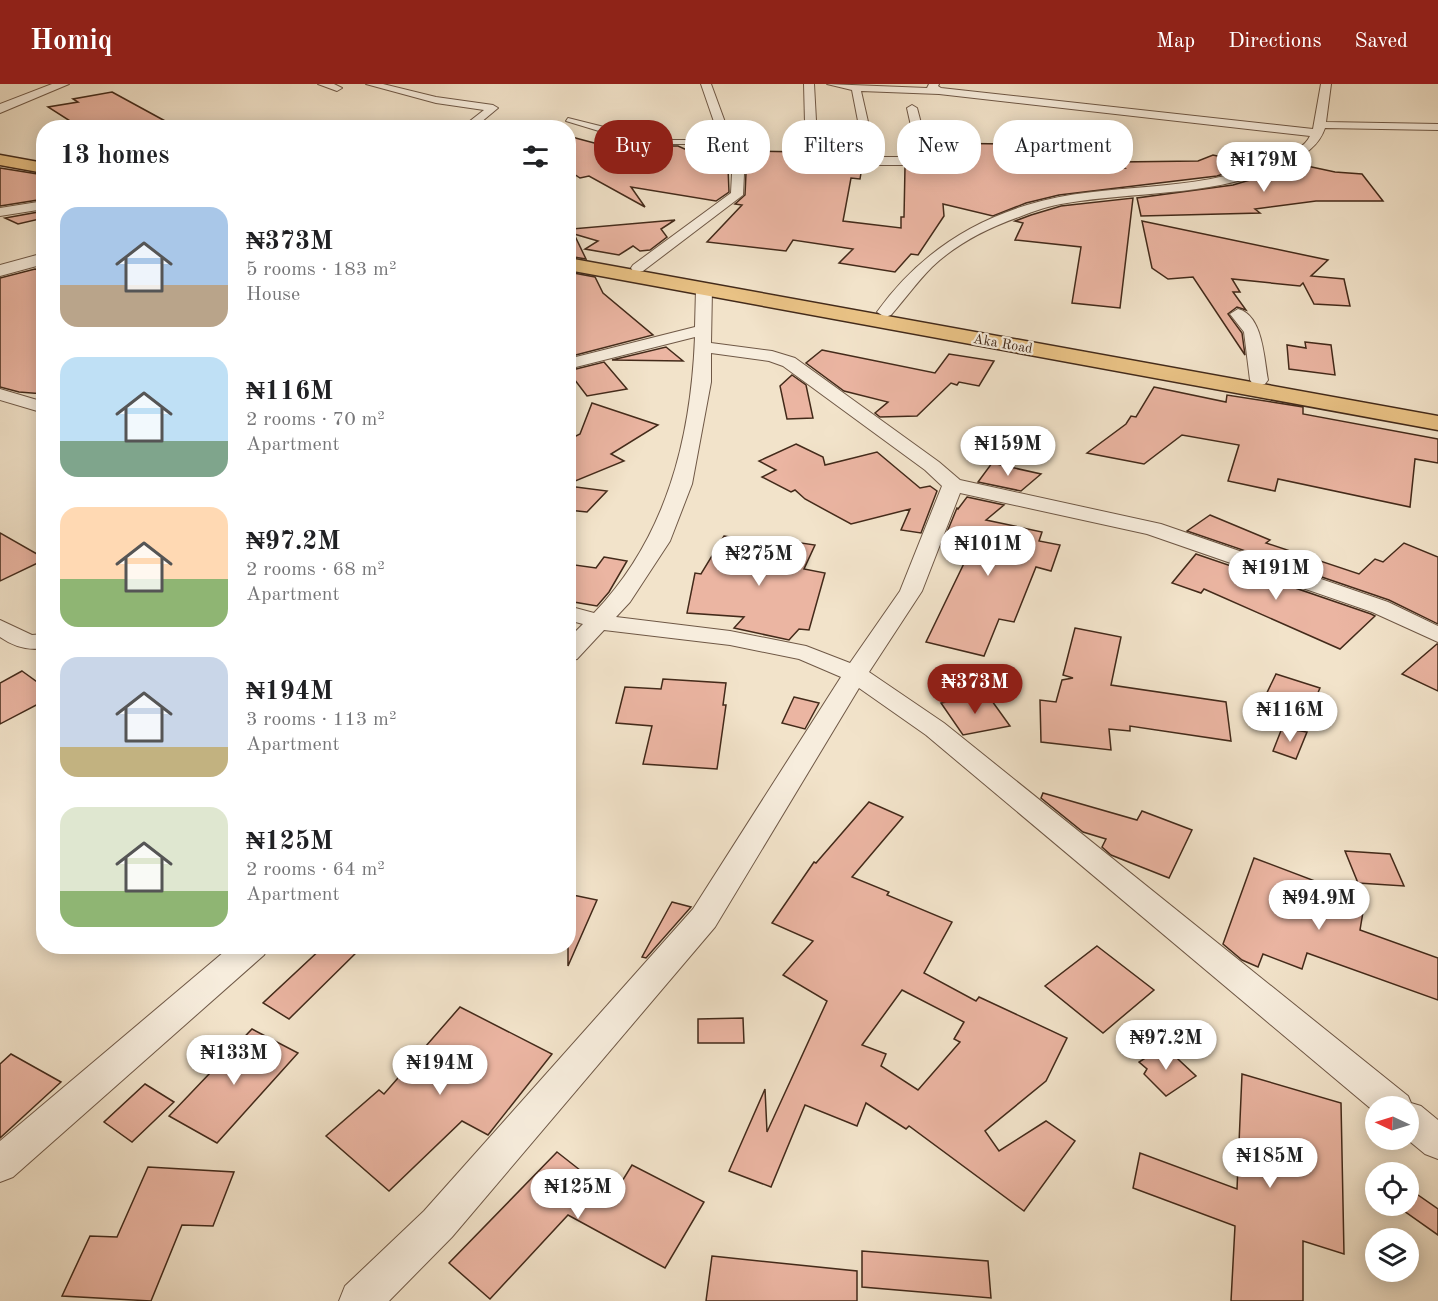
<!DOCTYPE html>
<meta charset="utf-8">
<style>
body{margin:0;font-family:"Old Standard TT",serif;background:#f6f6f6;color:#202124;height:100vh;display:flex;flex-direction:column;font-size:22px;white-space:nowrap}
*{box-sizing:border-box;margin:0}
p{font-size:20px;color:#757577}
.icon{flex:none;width:33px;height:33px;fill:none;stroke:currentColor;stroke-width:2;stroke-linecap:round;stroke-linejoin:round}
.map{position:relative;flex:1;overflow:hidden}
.details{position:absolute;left:36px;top:36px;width:540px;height:834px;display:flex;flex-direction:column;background:#fff;border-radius:24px;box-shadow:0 3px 15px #0003}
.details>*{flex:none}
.hud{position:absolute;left:594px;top:36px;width:570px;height:54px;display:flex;gap:12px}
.needle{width:39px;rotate:274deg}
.fabs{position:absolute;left:1365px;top:1012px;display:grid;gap:12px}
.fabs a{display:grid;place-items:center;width:54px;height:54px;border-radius:50%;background:#fff;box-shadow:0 3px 15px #0003;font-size:30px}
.price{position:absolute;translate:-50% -51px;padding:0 14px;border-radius:21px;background:#fff;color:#222;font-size:20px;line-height:39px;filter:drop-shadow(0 2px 3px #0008)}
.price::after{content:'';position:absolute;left:50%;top:36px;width:18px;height:14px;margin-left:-9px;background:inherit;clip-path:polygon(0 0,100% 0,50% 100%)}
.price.on{background:#8f2418;color:#fff}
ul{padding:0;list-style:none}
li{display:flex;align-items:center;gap:18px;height:150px;padding:0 24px}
li span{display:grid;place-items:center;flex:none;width:168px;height:120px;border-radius:18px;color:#555}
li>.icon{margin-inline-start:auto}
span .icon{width:72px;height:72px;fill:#fffc;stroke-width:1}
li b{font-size:26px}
h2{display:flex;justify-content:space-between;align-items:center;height:72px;padding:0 24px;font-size:26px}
.pill{padding:0 21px;border-radius:24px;background:#fff;box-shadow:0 3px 15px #0003;font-size:21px;line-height:54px}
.pill.on{background:#8f2418;color:#fff}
header{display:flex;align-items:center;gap:36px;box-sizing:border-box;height:84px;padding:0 30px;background:#8f2418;color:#fff}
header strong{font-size:28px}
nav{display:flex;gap:33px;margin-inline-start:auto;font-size:21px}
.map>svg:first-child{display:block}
.building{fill:#ebb5a2;stroke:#432a1a;stroke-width:1.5;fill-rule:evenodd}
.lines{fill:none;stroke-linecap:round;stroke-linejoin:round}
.service-casing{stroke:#6f5846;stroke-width:2}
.minor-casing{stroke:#6f5846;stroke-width:2}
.tertiary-casing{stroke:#6f5846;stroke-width:2}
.primary-casing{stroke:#432a1a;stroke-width:3}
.service{fill:#f7eddd;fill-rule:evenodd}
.minor{fill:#f7eddd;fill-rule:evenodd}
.tertiary{fill:#f7eddd;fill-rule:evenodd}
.primary{fill:#e9c285;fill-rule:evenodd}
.labels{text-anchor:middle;stroke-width:4.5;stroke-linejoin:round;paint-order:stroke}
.far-street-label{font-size:14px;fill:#432a1a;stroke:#f7eddd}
</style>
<header>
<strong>Homiq</strong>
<nav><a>Map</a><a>Directions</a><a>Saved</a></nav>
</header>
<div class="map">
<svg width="1438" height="1217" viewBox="0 0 1438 1217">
<rect width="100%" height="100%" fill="#f2e3ca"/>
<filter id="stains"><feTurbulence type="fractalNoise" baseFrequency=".00333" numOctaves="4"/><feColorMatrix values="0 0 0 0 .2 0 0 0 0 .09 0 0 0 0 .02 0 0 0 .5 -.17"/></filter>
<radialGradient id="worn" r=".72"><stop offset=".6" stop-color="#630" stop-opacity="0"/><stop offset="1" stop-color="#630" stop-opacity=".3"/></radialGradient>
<g class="building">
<polygon points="112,8 178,44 81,44 48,23 78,18 73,15"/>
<polygon points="819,51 859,51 862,71 820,71"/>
<polygon points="568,52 628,68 658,62 678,62 728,84 729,108 716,117 631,103 645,123 589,92 580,94 568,86"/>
<polygon points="929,59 1009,60 1018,79 1042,76 1061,86 1125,84 1118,78 1198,77 1213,71 1245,78 1260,71 1272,74 1217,92 1059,111 1026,119 993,132 943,120 944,132 918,171 911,170 895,188 839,179 853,165 793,156 786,167 707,158 742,121 735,120 745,111 746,89 738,67 804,68 804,77 812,83 862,83 860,95 851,94 843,137 901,144 901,133 904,133 905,83 925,83 932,79"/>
<polygon points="1293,79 1335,88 1362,90 1383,117 1316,117 1255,125 1260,129 1141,132 1137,114 1233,101 1260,93"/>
<polygon points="0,84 44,91 44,115 0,122"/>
<polygon points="1133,114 1120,224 1072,219 1081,163 1015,156 1023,139 1015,137 1031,131 1061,122"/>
<polygon points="44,127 44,134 18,140 5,134"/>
<polygon points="675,136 661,145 667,153 650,166 640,167 633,162 619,171 585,165 598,157 574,150 586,175 568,172 568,138 572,145"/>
<polygon points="1142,137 1328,176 1311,192 1344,195 1350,222 1314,220 1303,199 1300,202 1232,195 1240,208 1233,208 1246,226 1237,223 1228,230 1242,249 1245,271 1193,193 1168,195 1152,184"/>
<polygon points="35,185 44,188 44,310 19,308 0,303 0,194"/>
<polygon points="568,188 595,193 603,209 653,251 568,273"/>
<polygon points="1305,258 1331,261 1335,291 1289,285 1287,261 1306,264"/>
<polygon points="666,263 683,277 612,276"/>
<polygon points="822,266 935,289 949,270 994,277 979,302 959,298 957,301 951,299 917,332 880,333 875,329 888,318 844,307 806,279"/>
<polygon points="604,278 627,305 587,312 568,287"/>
<polygon points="792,291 806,301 813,334 787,335 780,302"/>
<polygon points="1154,303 1226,318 1227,311 1303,323 1303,330 1438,355 1438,379 1415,375 1410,423 1278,395 1275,407 1228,397 1239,361 1182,351 1144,380 1087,369 1126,340 1131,332 1136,333"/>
<polygon points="592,319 658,341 611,370 624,377 568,400 568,356 580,350"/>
<polygon points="796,360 823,373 825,381 877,368 920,404 930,402 937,407 921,449 901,446 910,425 851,440 805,415 795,406 791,408 762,393 776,386 759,377"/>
<polygon points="992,379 1041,390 1021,407 978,398"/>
<polygon points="568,402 607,407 587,428 568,426"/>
<polygon points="967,413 1004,421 986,436 1042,448 1039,457 1060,461 1051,487 1036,483 1014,538 999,535 984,572 926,558 969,469 961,467 966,457 945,453 957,424 958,425"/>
<polygon points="1210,431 1270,456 1266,459 1359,490 1375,475 1383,478 1404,459 1438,473 1438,540 1389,516 1187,447"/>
<polygon points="0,449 44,474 44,476 0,497"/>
<polygon points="724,452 786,462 788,457 815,461 804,485 825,489 809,546 799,545 789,556 734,544 744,533 687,529 695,489 701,490"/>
<polygon points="1196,470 1371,530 1375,532 1340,565 1204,505 1201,509 1172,499"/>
<polygon points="604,473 627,477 609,508 597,522 568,517 568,480 596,484"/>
<polygon points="1075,544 1121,553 1111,601 1226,618 1231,657 1130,642 1130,647 1109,645 1111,666 1041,658 1040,616 1056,618 1062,596 1073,594 1063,591"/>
<polygon points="1437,560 1438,560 1438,607 1402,590"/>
<polygon points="22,587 44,603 44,617 0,640 0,599"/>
<polygon points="1276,590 1320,604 1304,641 1259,625"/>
<polygon points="663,595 726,599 723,621 726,621 717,685 643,680 652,642 616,639 625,603 661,605"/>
<polygon points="987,610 1010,642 963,651 941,619"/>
<polygon points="794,613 819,619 805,645 782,639"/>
<polygon points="1282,644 1307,648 1296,675 1273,667"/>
<polygon points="1043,709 1137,736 1142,727 1192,746 1169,794 1111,771 1102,763 1106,755 1083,748 1041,714"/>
<path d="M869,718L903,733L852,793L889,808L887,811L952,838L924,889L976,917L979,913L1067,954L1046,997L985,1047L999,1067L1046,1037L1075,1057L1024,1127L909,1042L906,1045L866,1019L857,1042L805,1021L771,1103L729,1087L765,1005L767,1048L827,917L783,891L813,857L772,839L814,778L816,779ZM902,906L964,938L954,955L960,958L918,1006L881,982L886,970L862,961Z"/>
<polygon points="1345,767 1390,770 1404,802 1358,799"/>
<polygon points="1254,774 1365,816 1360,846 1438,874 1438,916 1307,869 1302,885 1263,870 1258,883 1242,876 1223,860"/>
<polygon points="568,810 597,816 568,882"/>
<polygon points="672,818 691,823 646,874 642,873"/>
<polygon points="324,862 363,862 289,935 263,919"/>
<polygon points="1097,862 1154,906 1103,949 1045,902"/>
<polygon points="460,923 552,970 488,1051 462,1037 389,1107 326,1052 379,1006 384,1010"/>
<polygon points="743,934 744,959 698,959 698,935"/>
<polygon points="252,945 298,969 217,1059 169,1032"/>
<polygon points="1164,962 1196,992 1166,1012 1144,990 1147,985 1139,978"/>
<polygon points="11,970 61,998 0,1054 0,980"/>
<polygon points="1242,990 1341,1019 1344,1170 1303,1157 1303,1217 1231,1217 1235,1142 1133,1104 1140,1069 1237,1105"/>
<polygon points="145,1000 174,1018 132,1058 104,1038"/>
<polygon points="557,1068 613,1112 632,1081 704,1118 665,1184 568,1131 490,1215 449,1179"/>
<polygon points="148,1083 234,1088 213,1142 182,1141 151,1217 62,1212 90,1152 117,1153"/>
<polygon points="1408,1104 1438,1125 1438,1151 1397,1122 1408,1122"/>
<polygon points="862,1167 988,1177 991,1214 862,1203"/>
<polygon points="712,1172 857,1187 857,1217 706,1217"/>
</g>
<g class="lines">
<g class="service-casing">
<polygon id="service" points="568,34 656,56 727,56 730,58 727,60 656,60 599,47 566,37"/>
</g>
<g class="minor-casing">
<g id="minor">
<polygon points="318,0 334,0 342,4 337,7"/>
<polygon points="366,0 383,0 436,13 493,21 498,24 474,44 461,44 484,26 436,19"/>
<polygon points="701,0 711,0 744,90 743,111 643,187 633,187 631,184 633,181 731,109 732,90"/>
<path d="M804,0H814L818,73H865L852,6L827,0L927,4L929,0H939L938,2L941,4L1313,45L1321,0H1331L1326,38L1438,40V46L1325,44C1318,64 1303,71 1286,80C1216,113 1141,107 1067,119C1051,121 1034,127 1019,133C988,144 956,160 932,183C917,198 905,215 891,231L885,233L877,228C915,175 965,140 1027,121C1113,95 1195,113 1281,73C1292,68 1305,63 1310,52L939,10L861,7L876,73H918L907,24L912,21L917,24L931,77L925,81H812L806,77Z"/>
<polygon points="44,117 44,125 0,132 0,124"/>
<path d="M704,200L712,205L711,259L772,267L795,274L939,378L960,396L1161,440L1388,518L1438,542V558L1372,528L1147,450L960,409L922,507L869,588L944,639L1408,1012L1411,1019L1421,1022L1438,1036V1075L1425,1070L1408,1056V1023H1376V1029L926,651L859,604L715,843L452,1153L389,1217H339L345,1202L424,1127L693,825L841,593L799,575L730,561L604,546L577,575L568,577V555L583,540L568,536V522L594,529C667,453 691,354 695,253L568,285V275L695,243L696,205ZM711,269L769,277L783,282L925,386L942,402L900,507L850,579L806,562L730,547L616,533L630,518L670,457L692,400L711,298Z"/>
<path d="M1238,225C1263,231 1264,275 1268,296L1265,300H1253L1250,296L1244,248L1230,230Z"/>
<polygon points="0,305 44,318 44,329 0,316"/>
<path d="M0,536L32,551L44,550V564C28,567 13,562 0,553Z"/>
<polygon points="231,862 269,862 264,871 13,1093 0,1098 0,1057"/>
</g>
</g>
<g class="tertiary-casing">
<g id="tertiary">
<polygon points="52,0 69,0 0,29 0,20"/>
<polygon points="44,169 44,180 0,192 0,181"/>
</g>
</g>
<g class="primary-casing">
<g id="primary">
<polygon points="0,71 44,79 44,89 0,81"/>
<polygon points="568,174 1438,332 1438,346 568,186"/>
</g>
</g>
<use href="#service" class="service"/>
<use href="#minor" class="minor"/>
<use href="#tertiary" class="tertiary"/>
<use href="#primary" class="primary"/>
</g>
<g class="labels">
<g class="far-street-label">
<text transform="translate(1003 259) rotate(10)" y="5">Aka Road</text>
</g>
</g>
<rect width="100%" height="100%" filter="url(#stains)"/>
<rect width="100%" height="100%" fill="url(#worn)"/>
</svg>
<div class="fabs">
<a><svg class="needle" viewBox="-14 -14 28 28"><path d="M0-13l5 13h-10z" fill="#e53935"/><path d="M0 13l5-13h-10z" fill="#757577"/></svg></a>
<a><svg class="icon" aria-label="locate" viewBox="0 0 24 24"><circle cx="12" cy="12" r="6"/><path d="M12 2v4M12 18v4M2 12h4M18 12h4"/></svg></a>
<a><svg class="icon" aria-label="layers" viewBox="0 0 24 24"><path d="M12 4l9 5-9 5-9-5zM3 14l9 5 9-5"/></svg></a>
</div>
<b class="price" style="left:1264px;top:109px">₦179M</b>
<b class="price" style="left:1008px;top:393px">₦159M</b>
<b class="price" style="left:988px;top:493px">₦101M</b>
<b class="price" style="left:759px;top:503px">₦275M</b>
<b class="price" style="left:1276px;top:517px">₦191M</b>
<b class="price on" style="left:975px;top:631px">₦373M</b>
<b class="price" style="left:1290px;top:659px">₦116M</b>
<b class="price" style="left:1319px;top:847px">₦94.9M</b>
<b class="price" style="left:1166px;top:987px">₦97.2M</b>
<b class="price" style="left:234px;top:1002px">₦133M</b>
<b class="price" style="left:440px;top:1012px">₦194M</b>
<b class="price" style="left:1270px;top:1105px">₦185M</b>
<b class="price" style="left:578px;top:1136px">₦125M</b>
<div class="hud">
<a class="pill on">Buy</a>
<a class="pill">Rent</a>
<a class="pill">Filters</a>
<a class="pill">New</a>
<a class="pill">Apartment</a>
</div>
<section class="details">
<h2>13 homes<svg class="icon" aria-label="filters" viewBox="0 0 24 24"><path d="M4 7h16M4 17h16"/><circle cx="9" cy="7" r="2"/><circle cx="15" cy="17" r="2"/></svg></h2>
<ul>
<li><span style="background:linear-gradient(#a9c7e8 65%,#b9a48a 0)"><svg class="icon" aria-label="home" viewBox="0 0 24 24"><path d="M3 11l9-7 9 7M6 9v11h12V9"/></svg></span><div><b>₦373M</b><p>5 rooms · 183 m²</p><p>House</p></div></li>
<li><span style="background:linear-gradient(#bfe0f5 70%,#7fa58c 0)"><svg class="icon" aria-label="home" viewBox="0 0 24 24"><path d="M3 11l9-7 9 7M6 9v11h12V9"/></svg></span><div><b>₦116M</b><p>2 rooms · 70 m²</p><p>Apartment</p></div></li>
<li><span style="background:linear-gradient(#ffd9b3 60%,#8fb573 0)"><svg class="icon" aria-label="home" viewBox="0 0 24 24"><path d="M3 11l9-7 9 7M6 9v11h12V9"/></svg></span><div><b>₦97.2M</b><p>2 rooms · 68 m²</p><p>Apartment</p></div></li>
<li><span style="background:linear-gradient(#c9d6e8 75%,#c2b280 0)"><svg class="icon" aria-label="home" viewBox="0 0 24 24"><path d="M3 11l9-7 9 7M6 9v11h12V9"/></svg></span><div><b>₦194M</b><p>3 rooms · 113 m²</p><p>Apartment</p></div></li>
<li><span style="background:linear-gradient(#dfe7d0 70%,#8fb573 0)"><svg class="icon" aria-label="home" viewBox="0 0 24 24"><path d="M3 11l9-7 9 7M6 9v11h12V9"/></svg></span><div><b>₦125M</b><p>2 rooms · 64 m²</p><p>Apartment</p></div></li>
</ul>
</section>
</div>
